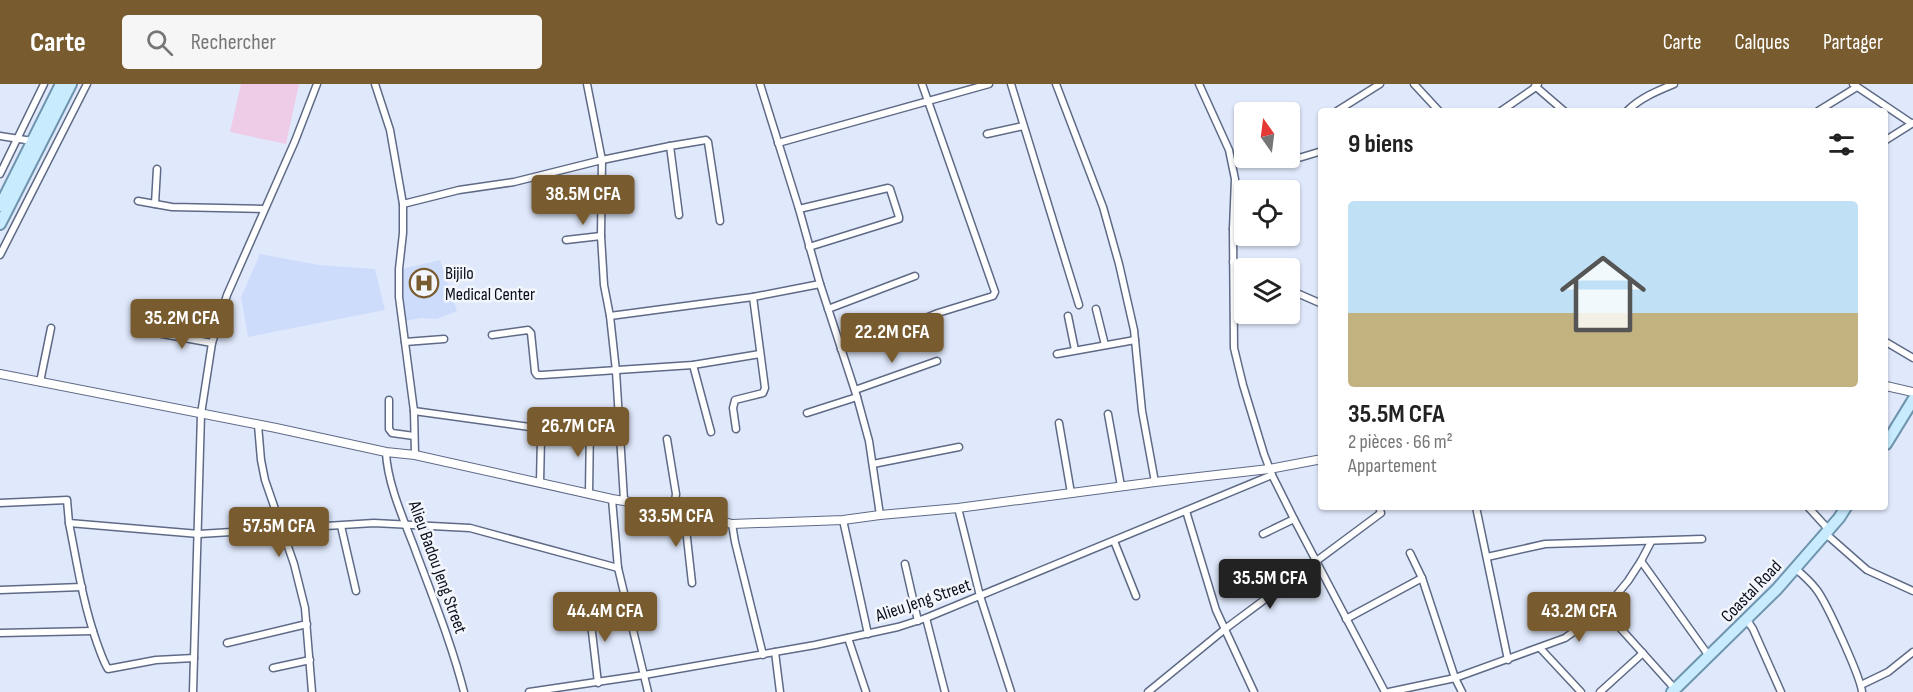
<!DOCTYPE html>
<html lang="fr">
<meta charset="utf-8">
<style>
body{margin:0;font-family:"Sofia Sans Condensed",sans-serif;background:#f6f6f6;color:#222;height:100vh;display:flex;flex-direction:column;font-size:22px;white-space:nowrap}
*{box-sizing:border-box;margin:0}
p{font-size:20px;color:#767676}
.icon{flex:none;width:33px;height:33px;fill:none;stroke:currentColor;stroke-width:2;stroke-linecap:round;stroke-linejoin:round}
.map{position:relative;flex:1;overflow:hidden}
.sheet{position:absolute;left:1318px;top:24px;width:570px;height:402px;display:flex;flex-direction:column;background:#fff;border-radius:6px;box-shadow:0 2px 4px #0004}
.sheet>*{flex:none}
.needle{width:39px;rotate:346deg}
.buttons{position:absolute;left:1234px;top:18px;display:grid;gap:12px}
.buttons a{display:grid;place-items:center;width:66px;height:66px;border-radius:6px;background:#fff;box-shadow:0 2px 4px #0004;font-size:30px}
.price{position:absolute;translate:-50% -51px;padding:0 14px;border-radius:6px;background:#785b2f;color:#fff;font-size:20px;line-height:39px;filter:drop-shadow(0 2px 3px #0008)}
.price::after{content:'';position:absolute;left:50%;top:36px;width:18px;height:14px;margin-left:-9px;background:inherit;clip-path:polygon(0 0,100% 0,50% 100%)}
.price.on{background:#222;color:#fff}
ul{padding:0;list-style:none}
li{display:grid;align-content:center;gap:12px;height:318px;padding:0 30px}
li+li{border-top:2px solid #e0e0e0}
li span{display:grid;place-items:center;height:186px;border-radius:6px;color:#555}
li>.icon{margin-inline-start:auto}
span .icon{width:108px;height:108px;fill:#fffc;stroke-width:1}
li b{font-size:26px}
h2{display:flex;justify-content:space-between;align-items:center;height:72px;padding:0 30px;font-size:26px}
header{display:flex;align-items:center;gap:36px;box-sizing:border-box;height:84px;padding:0 30px;background:#785b2f;color:#fff}
header strong{font-size:28px}
nav{display:flex;gap:33px;margin-inline-start:auto;font-size:21px}
.search{width:420px;height:54px;background:#f6f6f6;display:flex;align-items:center;gap:15px;box-sizing:border-box;padding:0 21px;border-radius:6px;color:#767676;font-size:22px}
.map>svg:first-child{display:block}
.built{fill:#cedcfb}
.grass{fill:#eecbe7}
.lines{fill:none;stroke-linecap:round;stroke-linejoin:round}
.minor-casing{stroke:#5e6a86;stroke-width:9}
.tertiary-casing{stroke:#5e6a86;stroke-width:10}
.primary-casing{stroke:#6e95ad;stroke-width:14}
.minor{stroke:#fff;stroke-width:6}
.tertiary{stroke:#fff;stroke-width:8}
.primary{stroke:#c8ebfe;stroke-width:10}
.labels{text-anchor:middle;stroke-width:5;stroke-linejoin:round;paint-order:stroke}
.poi-label{font-size:18px;fill:#0a0e18;stroke:#f3f6fc;text-anchor:start}
.street-label{font-size:18px;fill:#0a0e18;stroke:#f3f6fc}
</style>
<header>
<strong>Carte</strong>
<div class="search"><svg class="icon" aria-label="search" viewBox="0 0 24 24"><circle cx="10" cy="10" r="6"/><path d="M15 15l6 6"/></svg>Rechercher</div>
<nav><a>Carte</a><a>Calques</a><a>Partager</a></nav>
</header>
<div class="map">
<svg width="1913" height="608" viewBox="0 0 1913 608">
<rect width="100%" height="100%" fill="#e0e9fc"/>
<g class="built">
<polygon points="260,170 319,181 375,185 385,226 248,253 241,213"/>
<polygon points="440,176 457,227 437,235 421,234 405,237 400,213 401,185"/>
</g>
<polygon class="grass" points="241,0 299,0 286,60 230,48"/>
<g class="lines">
<g class="minor-casing">
<g id="minor">
<polyline points="375,0 390,46 403,120 403,149 399,185 399,213 414,327 415,371"/>
<polyline points="587,0 602,76 670,62"/>
<polyline points="760,0 799,125 820,200 857,313 869,357 880,431"/>
<polyline points="1011,0 1079,221"/>
<polyline points="1056,0 1103,123 1119,180 1134,246 1142,327 1155,398"/>
<polyline points="1199,0 1229,66 1235,95 1233,145 1234,264 1243,301 1264,370 1272,391 1294,435 1385,608"/>
<polyline points="1414,0 1439,27"/>
<polyline points="1853,0 1911,39"/>
<polyline points="1535,2 1564,27"/>
<polyline points="1337,27 1380,0"/>
<polyline points="1501,27 1536,3 1538,0"/>
<path d="M1627,27C1640,14 1657,7 1674,0"/>
<polyline points="1818,27 1857,3"/>
<polyline points="987,50 1023,42"/>
<polyline points="0,52 32,57"/>
<polyline points="1886,56 1913,39"/>
<polyline points="778,59 989,0"/>
<polyline points="1292,76 1322,67"/>
<polyline points="0,90 44,0"/>
<polyline points="138,117 172,123 264,125"/>
<polyline points="155,120 157,85"/>
<polyline points="403,120 459,106 514,98 602,76 601,152 604,201 610,232 616,287 624,416"/>
<polyline points="799,125 888,104 890,105 899,133 899,135 809,163"/>
<polyline points="679,131 670,62 706,56 708,58 720,137"/>
<polyline points="1233,145 1245,139"/>
<polyline points="566,156 601,152"/>
<polyline points="0,171 87,0"/>
<polyline points="1233,178 1246,184"/>
<polyline points="1290,206 1322,220"/>
<polyline points="828,225 915,192"/>
<polyline points="1096,225 1105,261"/>
<polyline points="610,232 753,213 820,200"/>
<polyline points="1068,232 1075,266"/>
<polyline points="157,249 212,259"/>
<polyline points="492,251 528,246 531,249 535,288 537,291 542,291 693,281 760,270"/>
<polyline points="405,258 444,255"/>
<polyline points="1886,258 1913,274"/>
<polyline points="841,265 884,251 938,229 993,212 995,208 922,0"/>
<polyline points="1057,270 1135,256"/>
<polyline points="693,281 711,348"/>
<polyline points="40,298 51,244"/>
<polyline points="855,306 937,277"/>
<polyline points="389,316 389,345 392,349 414,352"/>
<polyline points="414,327 537,344 540,347 541,353 540,399"/>
<polyline points="807,329 857,313"/>
<polyline points="1108,330 1121,402"/>
<polyline points="1059,339 1071,409"/>
<polyline points="258,341 261,376 265,396 294,480 305,524 312,608"/>
<polyline points="736,345 733,324 735,316 763,309 765,304 753,213"/>
<polyline points="667,355 676,410 675,417 671,425"/>
<path d="M386,368C387,397 402,432 413,460C431,509 451,557 464,608"/>
<polyline points="873,380 959,363"/>
<polyline points="589,410 590,339"/>
<polyline points="612,415 618,484 648,608"/>
<polyline points="0,419 67,416 69,439 199,450 374,439 470,444 618,484"/>
<polyline points="1476,423 1508,576"/>
<polyline points="1808,423 1829,446"/>
<polyline points="958,424 980,512 1011,608"/>
<polyline points="684,427 692,499"/>
<polyline points="1186,427 1216,526 1254,608"/>
<polyline points="843,436 868,550"/>
<path d="M69,439C77,479 83,520 97,559C100,567 103,577 108,585L156,576L194,574"/>
<polyline points="732,440 735,458 763,571"/>
<polyline points="341,442 356,507"/>
<polyline points="1263,450 1294,435"/>
<polyline points="1826,450 1867,486 1913,507"/>
<polyline points="1114,457 1136,512"/>
<polyline points="1410,469 1422,494 1455,594 1462,608"/>
<polyline points="1487,473 1545,460 1702,455"/>
<polyline points="1641,477 1709,572"/>
<polyline points="905,480 918,537"/>
<path d="M1796,485C1803,491 1810,497 1816,505C1826,517 1861,594 1862,608"/>
<polyline points="0,506 82,503"/>
<polyline points="587,524 592,548 598,599"/>
<polyline points="1604,526 1675,605"/>
<polyline points="926,534 945,608"/>
<polyline points="1346,535 1422,494"/>
<polyline points="1747,536 1753,545 1781,608"/>
<polyline points="0,549 93,547"/>
<polyline points="848,554 866,608"/>
<polyline points="227,559 307,540"/>
<polyline points="1540,564 1581,608"/>
<polyline points="775,568 780,608"/>
<polyline points="273,584 310,576"/>
<polyline points="1861,601 1888,588 1913,568"/>
<polyline points="193,608 201,330 212,259 227,211 295,57 317,0"/>
<polyline points="529,608 644,591 815,561 898,543 926,534 1272,391"/>
<polyline points="1148,608 1225,545 1381,429 1379,423"/>
<polyline points="1389,608 1455,594 1565,554 1604,526 1628,497 1641,477 1651,458"/>
<polyline points="1600,608 1643,569"/>
</g>
</g>
<g class="tertiary-casing">
<g id="tertiary">
<polyline points="0,290 276,344 386,368 415,371 612,415 684,427 732,440 843,436 880,431 958,424 1155,398 1269,385 1322,375"/>
<polyline points="1886,302 1913,308"/>
</g>
</g>
<g class="primary-casing">
<g id="primary">
<polyline points="0,122 61,0"/>
<polyline points="0,140 71,0"/>
<polyline points="1886,360 1913,316"/>
<polyline points="1672,608 1777,505 1839,434 1846,423"/>
</g>
</g>
<use href="#minor" class="minor"/>
<use href="#tertiary" class="tertiary"/>
<use href="#primary" class="primary"/>
</g>
<defs>
<g id="hospital-ring" transform="scale(1.5)"><circle r="9.5" fill="#f3f6fc" stroke="#785b2f" stroke-width="1.5"/><path d="M-5-5h3v3.5h4V-5h3V5h-3V1.5h-4V5h-3Z" fill="#785b2f"/></g>
</defs>
<g fill-rule="evenodd">
<use href="#hospital-ring" x="424" y="199"/>
</g>
<g class="labels">
<g class="poi-label">
<text x="445" y="195">Bijilo<tspan x="445" dy="21">Medical Center</tspan></text>
</g>
<g class="street-label">
<text transform="translate(438 483) rotate(70)" y="6">Alieu Badou Jeng Street</text>
<text transform="translate(1751 507) rotate(-46)" y="6">Coastal Road</text>
<text transform="translate(923 516) rotate(-19)" y="6">Alieu Jeng Street</text>
</g>
</g>
</svg>
<div class="buttons">
<a><svg class="needle" viewBox="-14 -14 28 28"><path d="M0-13l5 13h-10z" fill="#e53935"/><path d="M0 13l5-13h-10z" fill="#767676"/></svg></a>
<a><svg class="icon" aria-label="locate" viewBox="0 0 24 24"><circle cx="12" cy="12" r="6"/><path d="M12 2v4M12 18v4M2 12h4M18 12h4"/></svg></a>
<a><svg class="icon" aria-label="layers" viewBox="0 0 24 24"><path d="M12 4l9 5-9 5-9-5zM3 14l9 5 9-5"/></svg></a>
</div>
<b class="price" style="left:583px;top:142px">38.5M CFA</b>
<b class="price" style="left:182px;top:266px">35.2M CFA</b>
<b class="price" style="left:892px;top:280px">22.2M CFA</b>
<b class="price" style="left:578px;top:374px">26.7M CFA</b>
<b class="price" style="left:676px;top:464px">33.5M CFA</b>
<b class="price" style="left:279px;top:474px">57.5M CFA</b>
<b class="price on" style="left:1270px;top:526px">35.5M CFA</b>
<b class="price" style="left:605px;top:559px">44.4M CFA</b>
<b class="price" style="left:1579px;top:559px">43.2M CFA</b>
<section class="sheet">
<h2>9 biens<svg class="icon" aria-label="filters" viewBox="0 0 24 24"><path d="M4 7h16M4 17h16"/><circle cx="9" cy="7" r="2"/><circle cx="15" cy="17" r="2"/></svg></h2>
<ul>
<li><span style="background:linear-gradient(#bfe0f5 60%,#c2b280 0)"><svg class="icon" aria-label="home" viewBox="0 0 24 24"><path d="M3 11l9-7 9 7M6 9v11h12V9"/></svg></span><div><b>35.5M CFA</b><p>2 pièces · 66 m²</p><p>Appartement</p></div></li>
</ul>
</section>
</div>
